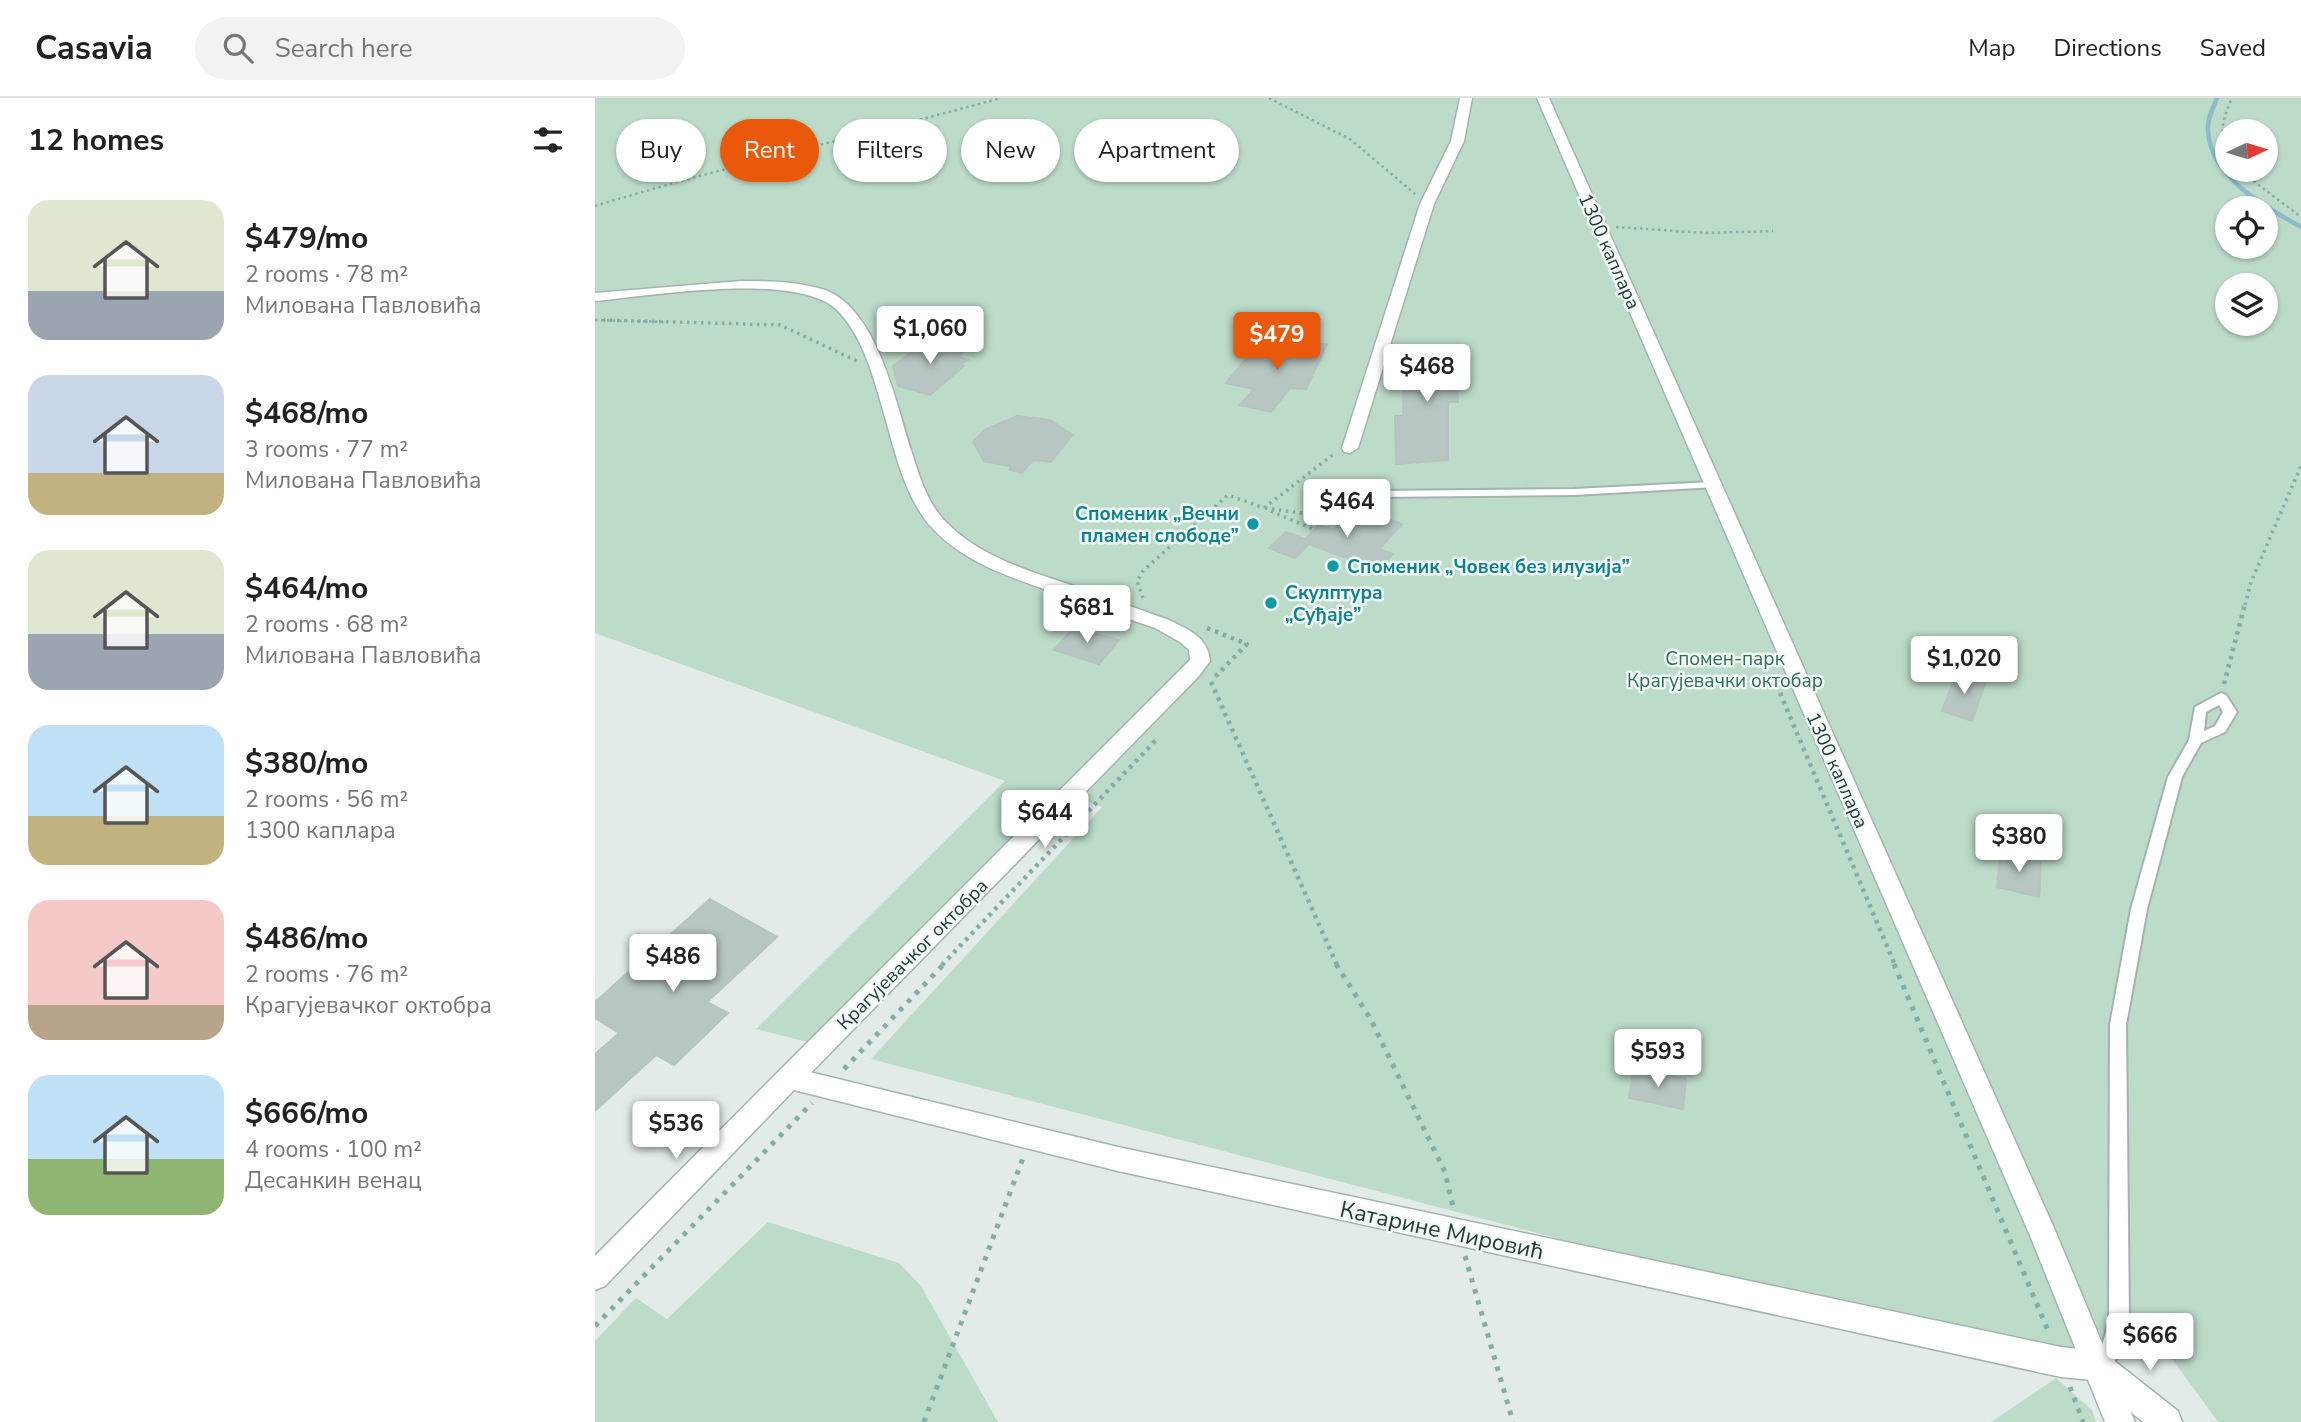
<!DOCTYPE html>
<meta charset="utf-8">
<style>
body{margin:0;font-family:"Nunito Sans",sans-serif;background:#f2f2f2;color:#222;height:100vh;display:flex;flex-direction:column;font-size:26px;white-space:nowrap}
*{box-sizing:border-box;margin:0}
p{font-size:23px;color:#767676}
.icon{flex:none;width:38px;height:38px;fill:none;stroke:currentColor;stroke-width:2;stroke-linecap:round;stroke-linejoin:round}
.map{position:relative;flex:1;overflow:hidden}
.details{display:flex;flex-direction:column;background:#fff;width:595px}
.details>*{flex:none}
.banner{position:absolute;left:21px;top:21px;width:665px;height:63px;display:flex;gap:14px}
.needle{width:46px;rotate:86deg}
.buttons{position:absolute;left:1620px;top:21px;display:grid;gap:14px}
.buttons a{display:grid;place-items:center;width:63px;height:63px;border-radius:50%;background:#fff;box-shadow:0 2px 5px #0004;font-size:35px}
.price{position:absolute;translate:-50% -60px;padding:0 16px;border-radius:7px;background:#fff;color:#222;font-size:23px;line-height:46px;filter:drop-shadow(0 2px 4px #0008)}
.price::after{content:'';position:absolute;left:50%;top:42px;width:21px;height:16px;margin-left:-10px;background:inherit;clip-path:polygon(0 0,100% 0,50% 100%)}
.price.on{background:#ea580c;color:#fff}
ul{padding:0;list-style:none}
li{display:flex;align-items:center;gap:21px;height:175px;padding:0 28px}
li span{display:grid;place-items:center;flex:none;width:196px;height:140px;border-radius:21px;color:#555}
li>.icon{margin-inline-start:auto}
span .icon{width:84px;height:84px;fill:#fffc;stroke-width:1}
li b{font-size:30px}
h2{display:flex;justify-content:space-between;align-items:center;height:84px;padding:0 28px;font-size:30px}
.pill{padding:0 24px;border-radius:32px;background:#fff;box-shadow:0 2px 5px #0004;font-size:24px;line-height:63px}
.pill.on{background:#ea580c;color:#fff}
header{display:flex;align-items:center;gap:42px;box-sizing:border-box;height:98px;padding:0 35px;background:#fff;border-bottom:2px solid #e0e0e0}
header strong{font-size:33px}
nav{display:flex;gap:38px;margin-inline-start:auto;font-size:24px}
.search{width:490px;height:63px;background:#f2f2f2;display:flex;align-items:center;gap:18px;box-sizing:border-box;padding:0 24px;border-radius:38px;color:#767676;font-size:26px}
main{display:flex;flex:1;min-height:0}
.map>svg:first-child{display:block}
.green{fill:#bcdbc9;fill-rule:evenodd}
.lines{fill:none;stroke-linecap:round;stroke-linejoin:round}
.stream{stroke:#8dbacd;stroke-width:4.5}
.building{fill:#b7c6c2;stroke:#b5c4c0;stroke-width:2}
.service-casing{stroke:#a5b3b0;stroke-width:4}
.minor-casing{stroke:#a5b3b0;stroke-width:3}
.tertiary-casing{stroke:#a5b3b0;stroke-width:3}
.secondary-casing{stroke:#a1b6b2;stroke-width:3}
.path-far3{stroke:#84ada6;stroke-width:2.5;stroke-dasharray:2.5 3.5;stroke-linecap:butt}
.path-far2{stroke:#84ada6;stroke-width:3.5;stroke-dasharray:2.5 4.5;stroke-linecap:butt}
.path-far1{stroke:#84ada6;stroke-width:4.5;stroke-dasharray:3.5 5;stroke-linecap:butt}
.path{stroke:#84ada6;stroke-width:5;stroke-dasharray:4.5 7;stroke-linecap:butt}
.service{fill:#fff;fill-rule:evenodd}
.minor{fill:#fff;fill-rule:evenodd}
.tertiary{fill:#fff;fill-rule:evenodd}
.secondary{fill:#fff;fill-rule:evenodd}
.culture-dot{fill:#0f9aa8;stroke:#f2f8f6;stroke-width:2.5}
.labels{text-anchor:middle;stroke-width:5;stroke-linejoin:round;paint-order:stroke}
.street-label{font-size:19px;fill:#233b38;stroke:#f2f8f6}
.culture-label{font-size:19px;font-weight:bold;fill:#0d838f;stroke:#f2f8f6;text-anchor:start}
.park-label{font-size:19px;fill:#307052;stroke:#f2f8f6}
.near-street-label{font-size:23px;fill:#233b38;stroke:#f2f8f6}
</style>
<header>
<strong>Casavia</strong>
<div class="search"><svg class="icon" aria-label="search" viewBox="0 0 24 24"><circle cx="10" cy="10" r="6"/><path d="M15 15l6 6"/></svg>Search here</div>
<nav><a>Map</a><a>Directions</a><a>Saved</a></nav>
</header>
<main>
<section class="details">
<h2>12 homes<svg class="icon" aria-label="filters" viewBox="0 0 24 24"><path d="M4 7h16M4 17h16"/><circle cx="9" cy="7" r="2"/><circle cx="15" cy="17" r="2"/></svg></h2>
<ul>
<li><span style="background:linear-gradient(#dfe7d0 65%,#9aa5b1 0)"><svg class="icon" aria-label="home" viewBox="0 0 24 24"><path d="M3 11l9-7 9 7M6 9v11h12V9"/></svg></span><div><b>$479/mo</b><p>2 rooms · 78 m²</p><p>Милована Павловића</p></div></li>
<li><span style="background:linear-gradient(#c9d6e8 70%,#c2b280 0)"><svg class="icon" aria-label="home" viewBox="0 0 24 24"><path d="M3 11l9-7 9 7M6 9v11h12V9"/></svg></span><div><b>$468/mo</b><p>3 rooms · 77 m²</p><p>Милована Павловића</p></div></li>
<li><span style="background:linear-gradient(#dfe7d0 60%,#9aa5b1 0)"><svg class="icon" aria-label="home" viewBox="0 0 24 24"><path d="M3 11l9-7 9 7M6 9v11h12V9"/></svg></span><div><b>$464/mo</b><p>2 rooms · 68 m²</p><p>Милована Павловића</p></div></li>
<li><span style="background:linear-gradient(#bfe0f5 65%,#c2b280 0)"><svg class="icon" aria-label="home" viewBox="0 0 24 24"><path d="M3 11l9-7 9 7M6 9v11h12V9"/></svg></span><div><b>$380/mo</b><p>2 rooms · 56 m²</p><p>1300 каплара</p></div></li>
<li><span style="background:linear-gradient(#f6c9c9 75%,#b9a48a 0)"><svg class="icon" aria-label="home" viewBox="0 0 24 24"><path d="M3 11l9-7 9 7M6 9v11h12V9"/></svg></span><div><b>$486/mo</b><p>2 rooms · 76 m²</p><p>Крагујевачког октобра</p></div></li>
<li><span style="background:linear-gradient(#bfe0f5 60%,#8fb573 0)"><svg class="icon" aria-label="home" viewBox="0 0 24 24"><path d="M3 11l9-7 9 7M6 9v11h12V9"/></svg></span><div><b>$666/mo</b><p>4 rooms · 100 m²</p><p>Десанкин венац</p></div></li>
</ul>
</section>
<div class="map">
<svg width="1706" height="1324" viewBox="0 0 1706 1324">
<rect width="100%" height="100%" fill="#e2ebe8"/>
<g class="green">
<path d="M0,0H1706V1324H1623L1578,1262L1484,1241L1501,1281L276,961L507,709L476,697L236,950L161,931L410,683L0,535ZM1633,33H1671V72H1633ZM1633,110H1671V149H1633ZM1633,187H1671V226H1633Z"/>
<polygon points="173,1124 304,1165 326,1188 403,1324 0,1324 0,1243 41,1200 72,1221"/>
<polygon points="1461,1280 1497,1312 1501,1324 1396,1324"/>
</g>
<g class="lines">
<path class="stream" d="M1622,0C1618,10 1612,21 1613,32C1615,79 1670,109 1706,129"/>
</g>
<g class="building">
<polygon points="344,239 375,249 362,259 373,262 366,267 369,268 335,297 303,288 298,268 325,248 330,250"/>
<polygon points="683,241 732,246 711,291 695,290 676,314 645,307 659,291 631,285 658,252 677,254"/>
<polygon points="814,249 861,252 858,265 871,265 871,290 862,290 863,304 853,304 853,362 801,366 800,318 808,318 809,266"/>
<polygon points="422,318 455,322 477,337 456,364 438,362 427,375 415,372 415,368 389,363 378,344 391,331"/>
<polygon points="761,410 807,426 784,451 798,456 783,472 714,446 700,460 674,450 691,434 710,441 724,427 739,432"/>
<polygon points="479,529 492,533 524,542 504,566 459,552"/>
<polygon points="1362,574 1391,583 1377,623 1347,613"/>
<polygon points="1406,753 1446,764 1444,799 1402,789"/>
<polygon points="115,801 182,839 112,904 133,915 79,967 61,957 0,1013 0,956 24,935 0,920 0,904"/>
<polygon points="1039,970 1091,981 1088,1011 1034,1000"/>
</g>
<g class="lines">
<g class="service-casing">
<g id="service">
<polygon points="1117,384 1123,387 1121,389 979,397 782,399 776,396 782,393 979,391"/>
<path d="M1626,595L1631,597L1642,614L1630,634L1606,645L1587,679L1552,811L1531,927L1534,1223C1528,1243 1524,1269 1503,1278L1496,1275L1493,1268L1507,1248L1514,1223L1515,927L1536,811L1573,679L1594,642L1600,609ZM1624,607L1628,614L1620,628L1609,633L1611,614Z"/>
</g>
</g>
<g class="minor-casing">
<g id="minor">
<polygon points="865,0 877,0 869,43 839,106 763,350 755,355 749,354 747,350 825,106 856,43"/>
<path d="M146,183C174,183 203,183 230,192C282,211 301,305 316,352C324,377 332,405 351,424C384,458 429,471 473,486C507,498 540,510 574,522C594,532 613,539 615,563L604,578L203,988L194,991L185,988L181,980L185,972L595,562L594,552L585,544L560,530C527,519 493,507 460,495C416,479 372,466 339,432C312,404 302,362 292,326C281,289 271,243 244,214C205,172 55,198 0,203V195Z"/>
</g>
</g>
<g class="tertiary-casing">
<polygon id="tertiary" points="194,969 523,1049 1466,1249 1503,1253 1513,1258 1583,1313 1587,1324 1548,1324 1497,1282 1466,1279 523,1073 199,992 10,1188 0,1192 0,1158 185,972"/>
</g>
<g class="secondary-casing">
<polygon id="secondary" points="942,0 954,0 1459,1130 1540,1324 1510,1324 1436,1140"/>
</g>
<g class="path-far3">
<polyline points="674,0 755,41 820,96"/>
<path d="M1633,57C1623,36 1628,20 1637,0"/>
<polyline points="1644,72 1706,119"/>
<path d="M0,108C134,67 271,37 406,0"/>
<polyline points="1021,129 1111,135 1178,133"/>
<polyline points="0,222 72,224"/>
</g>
<g class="path-far2">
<polyline points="8,222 185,227 262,263"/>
<polyline points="670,410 713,416 738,425 761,403 769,400"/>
<polyline points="676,413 720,432"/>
<polyline points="548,500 542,483 548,473 633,397 669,410 739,356"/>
<polyline points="1650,507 1656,484 1706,368"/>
</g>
<g class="path-far1">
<polyline points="612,530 652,546 617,582"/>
<polyline points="616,584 742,867"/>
<polyline points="1629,586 1650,506"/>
<polyline points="1185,595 1300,867"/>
<polyline points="347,867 561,642"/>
</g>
<g class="path">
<polyline points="741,866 775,920 850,1074 858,1109"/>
<polyline points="1299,866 1454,1235"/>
<polyline points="249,971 349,866"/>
<polyline points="870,1158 918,1324"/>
<polyline points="0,1228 217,1005"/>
<polyline points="1475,1289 1488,1324"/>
<polyline points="329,1324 428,1060"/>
</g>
<use href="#service" class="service"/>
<use href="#minor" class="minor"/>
<use href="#tertiary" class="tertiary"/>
<use href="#secondary" class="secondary"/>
</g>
<g class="culture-dot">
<circle cx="658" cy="426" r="7"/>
<circle cx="738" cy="468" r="7"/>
<circle cx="676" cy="505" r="7"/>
</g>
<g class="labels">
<g class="street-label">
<text transform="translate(1015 153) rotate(66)" y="7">1300 каплара</text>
<text transform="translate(1243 672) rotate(66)" y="7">1300 каплара</text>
<text transform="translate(317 856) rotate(-45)" y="7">Крагујевачког октобра</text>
</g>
<g class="culture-label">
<text x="644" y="422" text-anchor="end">Споменик „Вечни<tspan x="644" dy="22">пламен слободе”</tspan></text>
<text x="752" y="475">Споменик „Човек без илузија”</text>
<text x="690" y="501">Скулптура<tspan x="690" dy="22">„Суђаје”</tspan></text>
</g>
<g class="park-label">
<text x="1130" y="567">Спомен-парк<tspan x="1130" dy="22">Крагујевачки октобар</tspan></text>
</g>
<g class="near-street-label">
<text transform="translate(847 1132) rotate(12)" y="8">Катарине Мировић</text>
</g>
</g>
</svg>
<div class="buttons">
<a><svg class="needle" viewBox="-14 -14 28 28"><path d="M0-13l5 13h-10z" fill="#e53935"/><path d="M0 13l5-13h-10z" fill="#767676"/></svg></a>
<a><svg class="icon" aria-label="locate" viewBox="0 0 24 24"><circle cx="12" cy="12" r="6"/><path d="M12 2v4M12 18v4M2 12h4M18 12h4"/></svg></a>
<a><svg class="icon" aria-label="layers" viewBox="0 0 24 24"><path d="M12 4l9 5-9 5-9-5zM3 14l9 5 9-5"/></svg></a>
</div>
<b class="price" style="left:335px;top:268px">$1,060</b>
<b class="price on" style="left:682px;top:274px">$479</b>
<b class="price" style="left:832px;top:306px">$468</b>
<b class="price" style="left:752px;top:441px">$464</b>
<b class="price" style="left:492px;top:547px">$681</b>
<b class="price" style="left:1369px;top:598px">$1,020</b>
<b class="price" style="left:450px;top:752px">$644</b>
<b class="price" style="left:1424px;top:776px">$380</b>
<b class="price" style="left:78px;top:896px">$486</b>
<b class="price" style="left:1063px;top:991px">$593</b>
<b class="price" style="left:81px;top:1063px">$536</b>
<b class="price" style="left:1555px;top:1275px">$666</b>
<div class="banner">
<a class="pill">Buy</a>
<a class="pill on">Rent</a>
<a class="pill">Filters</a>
<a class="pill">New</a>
<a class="pill">Apartment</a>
</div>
</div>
</main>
